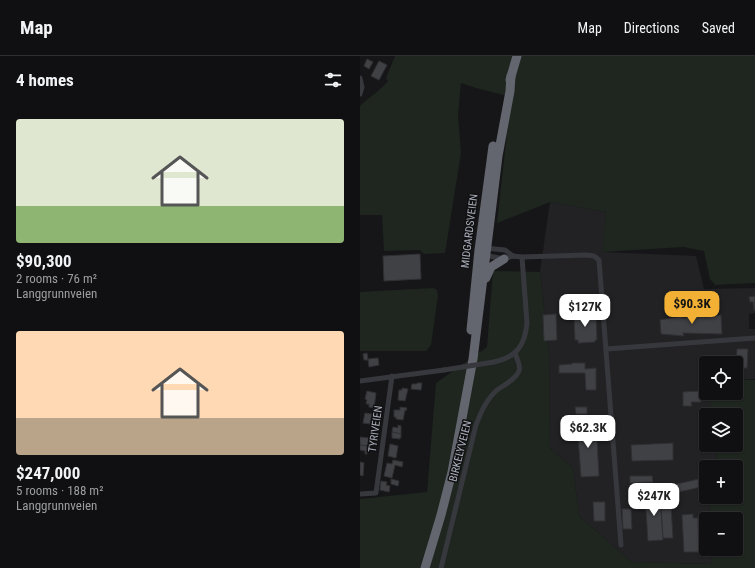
<!DOCTYPE html>
<meta charset="utf-8">
<style>
body{margin:0;font-family:"Roboto Condensed",sans-serif;background:#1e1e20;color:#f1f3f6;height:100vh;display:flex;flex-direction:column;font-size:15px;white-space:nowrap}
*{box-sizing:border-box;margin:0}
p{font-size:13px;color:#9c9d9f}
.icon{flex:none;width:22px;height:22px;fill:none;stroke:currentColor;stroke-width:2;stroke-linecap:round;stroke-linejoin:round}
.map{position:relative;flex:1;overflow:hidden}
.panel{display:flex;flex-direction:column;background:#101012;width:360px}
.panel>*{flex:none}
.buttons{position:absolute;left:339px;top:300px;display:grid;gap:8px}
.buttons a{display:grid;place-items:center;width:44px;height:44px;border-radius:4px;background:#101012;box-shadow:0 1px 3px #0004,0 0 0 1px #303032;font-size:20px}
.price{position:absolute;translate:-50% -34px;padding:0 9px;border-radius:8px;background:#fff;color:#222;font-size:13px;line-height:26px;filter:drop-shadow(0 1px 2px #0008)}
.price::after{content:'';position:absolute;left:50%;top:24px;width:12px;height:9px;margin-left:-6px;background:inherit;clip-path:polygon(0 0,100% 0,50% 100%)}
.price.active{background:#f2b134;color:#111}
ul{padding:0;list-style:none}
li{display:grid;align-content:center;gap:8px;height:212px;padding:0 16px}
li span{display:grid;place-items:center;height:124px;border-radius:4px;color:#555}
li>.icon{margin-inline-start:auto}
span .icon{width:72px;height:72px;fill:#fffc;stroke-width:1}
li b{font-size:17px}
h2{display:flex;justify-content:space-between;align-items:center;height:48px;padding:0 16px;font-size:17px}
header{display:flex;align-items:center;gap:24px;box-sizing:border-box;height:56px;padding:0 20px;background:#101012;border-bottom:1px solid #303032}
header strong{font-size:19px}
nav{display:flex;gap:22px;margin-inline-start:auto;font-size:14px}
main{display:flex;flex:1;min-height:0}
.map>svg:first-child{display:block}
.built{fill:#222225}
.green{fill:#1e261f}
.building{fill:#404145;stroke:#303034}
.lines{fill:none;stroke-linecap:round;stroke-linejoin:round}
.street{stroke:#37383d;stroke-width:5}
.highway{stroke:#63666e;stroke-width:9}
.street-bridge{stroke:#37383d;stroke-width:5}
.labels{text-anchor:middle;stroke-width:3;stroke-linejoin:round;paint-order:stroke}
.street-label{font-size:11px;fill:#a8adb8;stroke:#111113}
</style>
<header>
<strong>Map</strong>
<nav><a>Map</a><a>Directions</a><a>Saved</a></nav>
</header>
<main>
<section class="panel">
<h2>4 homes<svg class="icon" aria-label="filters" viewBox="0 0 24 24"><path d="M4 7h16M4 17h16"/><circle cx="9" cy="7" r="2"/><circle cx="15" cy="17" r="2"/></svg></h2>
<ul>
<li><span style="background:linear-gradient(#dfe7d0 70%,#8fb573 0)"><svg class="icon" aria-label="home" viewBox="0 0 24 24"><path d="M3 11l9-7 9 7M6 9v11h12V9"/></svg></span><div><b>$90,300</b><p>2 rooms · 76 m²</p><p>Langgrunnveien</p></div></li>
<li><span style="background:linear-gradient(#ffd9b3 70%,#b9a48a 0)"><svg class="icon" aria-label="home" viewBox="0 0 24 24"><path d="M3 11l9-7 9 7M6 9v11h12V9"/></svg></span><div><b>$247,000</b><p>5 rooms · 188 m²</p><p>Langgrunnveien</p></div></li>
</ul>
</section>
<div class="map">
<svg width="395" height="512" viewBox="0 0 395 512">
<rect width="100%" height="100%" fill="#161618"/>
<polygon class="built" points="190,146 246,156 243,196 336,200 344,233 395,232 395,257 389,258 389,273 395,273 395,323 376,323 376,307 346,307 346,337 350,337 352,359 346,359 346,389 355,389 358,411 346,411 346,441 349,441 350,463 346,463 346,493 351,493 352,508 272,506 219,460 213,412 190,392 189,299 180,216"/>
<g class="green">
<path d="M35,0H395V227L355,229L350,223L344,195L324,191L242,196L246,156L190,146L137,167L151,41L116,32L101,27L98,59L101,97L85,197L64,198L60,194L24,195L22,159H0V50C9,41 20,35 28,25L26,22Z"/>
<polygon points="133,215 180,216 189,299 190,392 213,412 219,460 272,506 352,508 351,493 376,493 376,463 350,463 349,441 376,441 376,411 358,411 355,389 376,389 376,359 352,359 350,337 376,337 376,323 395,324 395,512 0,512 0,443 67,436 76,327 127,291"/>
<polygon points="73,232 77,234 78,240 71,289 66,295 0,295 0,236"/>
</g>
<g class="building">
<polygon points="7,3 13,6 9,13 4,10"/>
<polygon points="19,5 27,9 19,24 11,20"/>
<polygon points="60,198 61,223 24,225 23,200"/>
<polygon points="395,240 395,254 394,254 393,246 390,246 389,241"/>
<polygon points="219,255 224,255 224,261 231,260 231,262 236,261 237,284 235,284 235,286 221,287 218,287 218,284 215,284 214,261 216,261 216,258 219,258"/>
<polygon points="196,258 197,284 184,285 183,259"/>
<polygon points="344,259 344,261 361,259 362,278 323,277 324,280 301,278 300,264 323,260 323,262"/>
<polygon points="377,293 388,293 387,312 376,312"/>
<polygon points="7,297 8,304 4,304 3,298"/>
<polygon points="18,302 19,309 9,311 8,303"/>
<polygon points="212,307 225,307 225,313 236,312 236,334 226,334 225,317 199,317 199,309 212,308"/>
<polygon points="57,327 62,327 61,334 51,333 52,328 57,328"/>
<polygon points="42,332 48,333 45,345 38,344 39,334 42,334"/>
<polygon points="7,335 16,337 14,352 9,351 9,348 6,348 7,344 5,343"/>
<polygon points="341,335 341,346 331,346 332,350 323,350 323,336"/>
<polygon points="40,351 47,352 46,355 45,354 43,364 36,363 36,361 34,361 34,354 40,354"/>
<polygon points="215,351 227,351 227,358 216,358"/>
<polygon points="5,357 12,358 10,368 3,367"/>
<polygon points="224,365 224,367 236,366 239,420 221,421 217,366"/>
<polygon points="38,369 41,370 41,378 32,376 33,371 38,372"/>
<polygon points="32,376 41,378 41,382 40,381 40,383 32,382"/>
<polygon points="0,381 9,382 7,390 0,389"/>
<polygon points="313,387 313,404 272,405 271,389"/>
<polygon points="30,388 38,390 36,402 28,400"/>
<polygon points="0,389 7,390 7,398 5,398 5,395 0,394"/>
<polygon points="33,404 43,406 42,411 35,409 32,422 24,420 27,407 32,408"/>
<polygon points="0,406 4,407 3,420 0,419"/>
<polygon points="270,420 292,420 293,426 270,427"/>
<polygon points="31,423 39,425 38,430 31,428"/>
<polygon points="339,423 341,431 310,438 308,430"/>
<polygon points="21,425 27,426 26,429 30,430 29,436 20,434"/>
<polygon points="300,437 303,484 288,485 285,439"/>
<polygon points="233,446 245,446 245,465 234,465"/>
<polygon points="301,450 311,450 313,482 303,482"/>
<polygon points="262,453 271,453 272,473 263,473"/>
<polygon points="333,458 333,462 338,462 339,496 324,496 322,459"/>
</g>
<g class="lines">
<g class="street">
<polyline points="0,22 2,31 0,38"/>
<polyline points="125,192 145,194 153,200"/>
<polyline points="124,199 144,203 153,200 162,201"/>
<polyline points="246,293 395,282"/>
<path d="M134,306C157,301 165,289 167,267L162,201L226,199L234,200L239,204L261,489"/>
<polyline points="0,325 84,314"/>
<polyline points="0,438 16,437 32,320"/>
<path d="M81,512L116,369C121,356 126,344 137,334C144,329 155,324 159,315C161,310 157,303 155,297"/>
</g>
<g class="highway">
<polyline points="150,24 157,0"/>
<polyline points="126,222 131,211 144,203"/>
<polyline points="111,274 119,194 133,90"/>
<polyline points="65,512 81,459 92,416 113,303 138,100 150,35 151,20"/>
</g>
<polyline class="street-bridge" points="84,314 134,306"/>
</g>
<g class="labels">
<g class="street-label">
<text transform="translate(109 175) rotate(-83)" y="4">MIDGARDSVEIEN</text>
<text transform="translate(15 373) rotate(-82)" y="4">TYRIVEIEN</text>
<text transform="translate(100 395) rotate(-76)" y="4">BIRKELYVEIEN</text>
</g>
</g>
</svg>
<div class="buttons">
<a><svg class="icon" aria-label="locate" viewBox="0 0 24 24"><circle cx="12" cy="12" r="6"/><path d="M12 2v4M12 18v4M2 12h4M18 12h4"/></svg></a>
<a><svg class="icon" aria-label="layers" viewBox="0 0 24 24"><path d="M12 4l9 5-9 5-9-5zM3 14l9 5 9-5"/></svg></a>
<a>+</a>
<a>−</a>
</div>
<b class="price active" style="left:332px;top:269px">$90.3K</b>
<b class="price" style="left:225px;top:272px">$127K</b>
<b class="price" style="left:228px;top:393px">$62.3K</b>
<b class="price" style="left:294px;top:461px">$247K</b>
</div>
</main>
